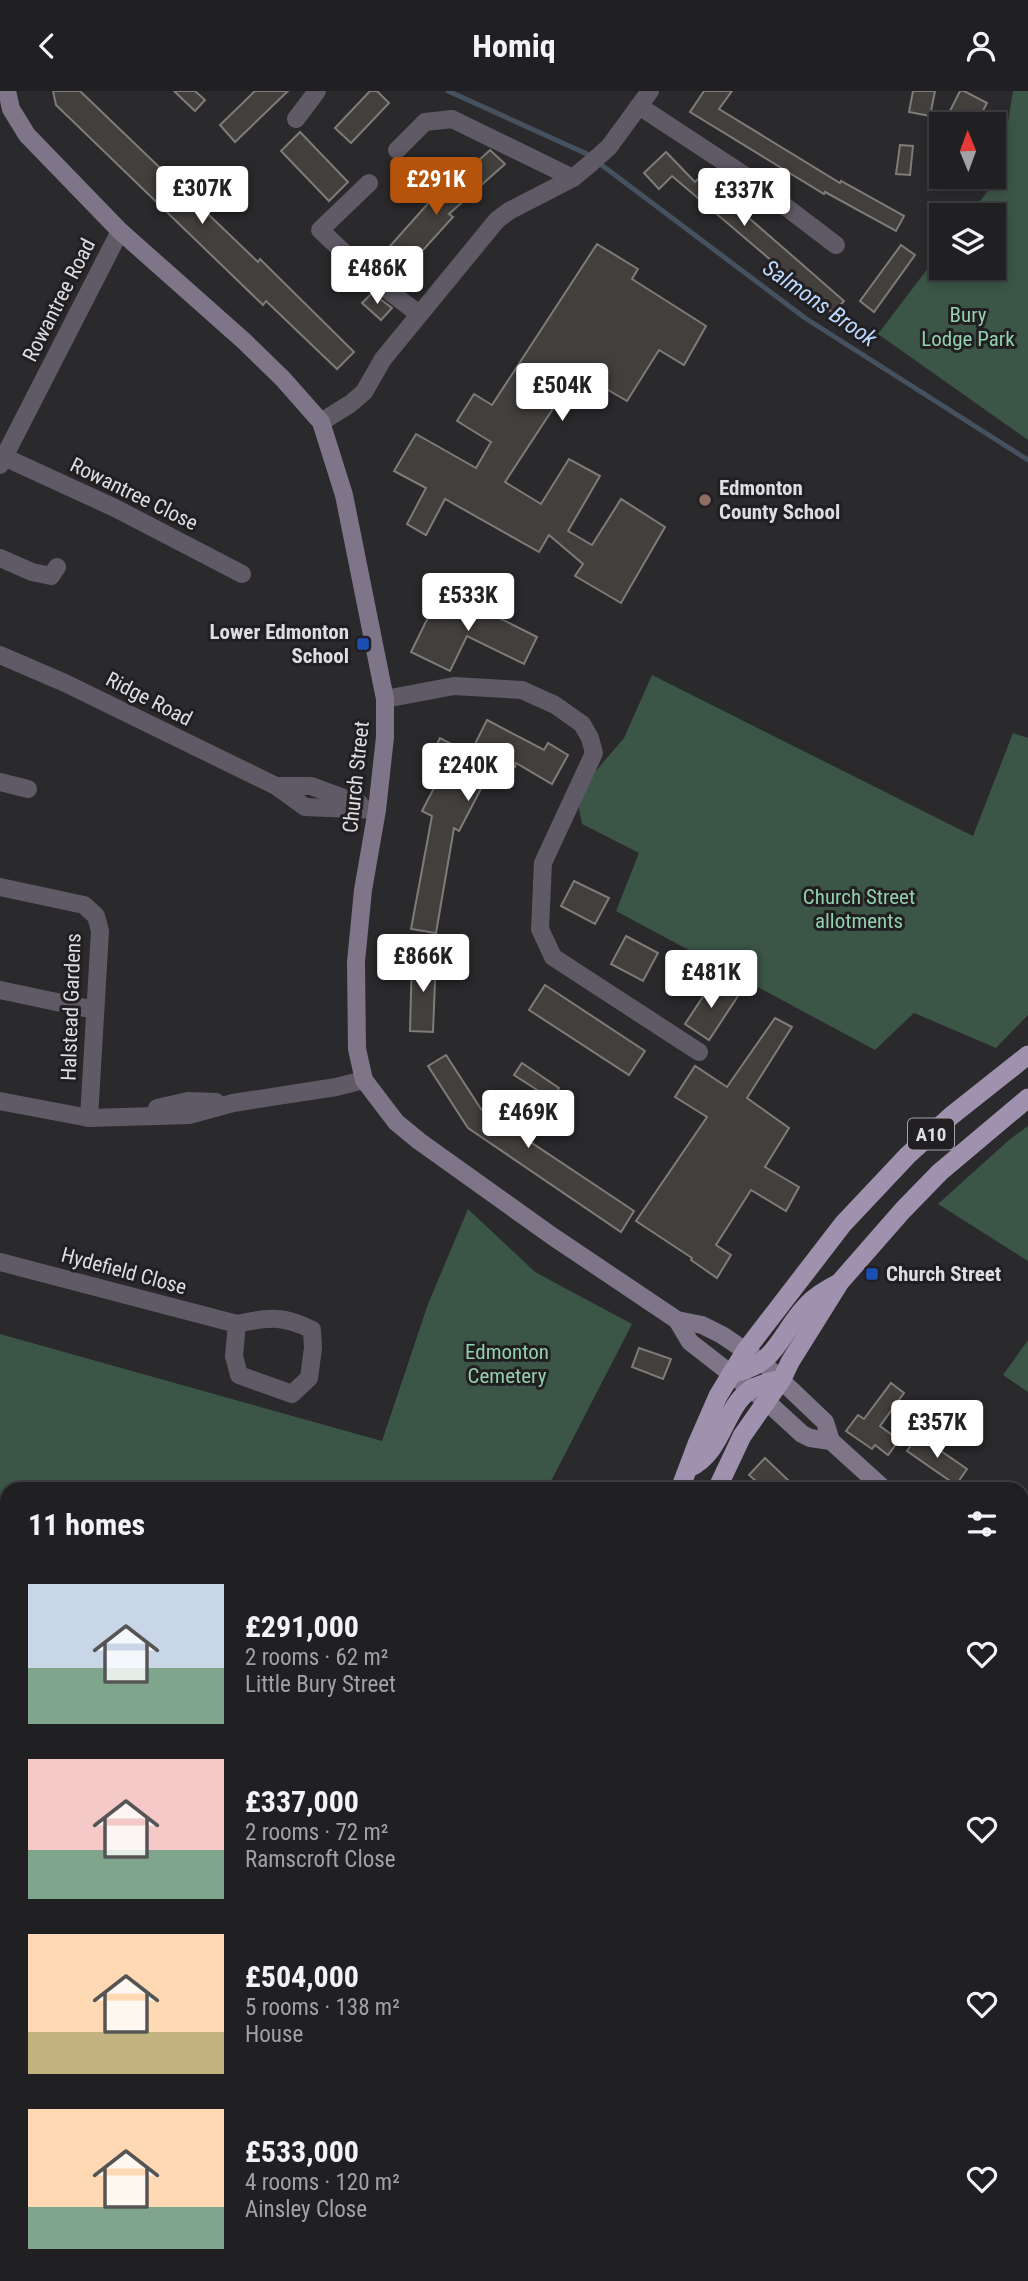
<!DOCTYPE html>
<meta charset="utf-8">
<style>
body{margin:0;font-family:"Roboto Condensed",sans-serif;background:#2d2c2e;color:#f1f3f6;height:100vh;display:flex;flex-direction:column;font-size:26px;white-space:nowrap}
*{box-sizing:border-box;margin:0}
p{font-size:23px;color:#a2a2a5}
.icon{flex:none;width:38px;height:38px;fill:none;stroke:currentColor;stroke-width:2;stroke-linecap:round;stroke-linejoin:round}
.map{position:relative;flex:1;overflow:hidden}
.details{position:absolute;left:0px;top:1391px;width:1029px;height:800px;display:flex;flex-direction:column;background:#201f21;border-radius:21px 21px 0 0;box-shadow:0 4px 10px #0003,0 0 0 2px #3d3d3f}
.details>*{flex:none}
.needle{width:46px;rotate:359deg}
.buttons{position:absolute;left:929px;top:21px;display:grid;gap:14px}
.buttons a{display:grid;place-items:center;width:77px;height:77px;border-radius:0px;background:#201f21;box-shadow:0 4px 10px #0003,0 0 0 2px #3d3d3f;font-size:35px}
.price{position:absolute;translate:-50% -60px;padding:0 16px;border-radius:7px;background:#fff;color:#222;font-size:23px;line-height:46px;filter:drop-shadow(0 2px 4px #0008)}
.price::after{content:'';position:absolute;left:50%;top:42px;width:21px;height:16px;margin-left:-10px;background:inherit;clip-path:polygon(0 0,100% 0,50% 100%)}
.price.selected{background:#b45309;color:#fff}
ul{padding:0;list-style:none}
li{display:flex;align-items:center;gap:21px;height:175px;padding:0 28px}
li span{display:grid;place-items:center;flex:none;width:196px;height:140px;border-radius:0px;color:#555}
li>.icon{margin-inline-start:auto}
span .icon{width:84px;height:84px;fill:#fffc;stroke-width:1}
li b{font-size:30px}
h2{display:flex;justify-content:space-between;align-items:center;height:84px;padding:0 28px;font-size:30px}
header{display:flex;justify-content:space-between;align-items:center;height:91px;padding:0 28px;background:#201f21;font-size:32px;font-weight:700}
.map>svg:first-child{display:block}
.green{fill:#3b5547}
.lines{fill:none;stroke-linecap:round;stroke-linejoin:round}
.stream{stroke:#465160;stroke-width:5}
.building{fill:#423f3d;stroke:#7f7b79;stroke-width:2}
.minor{stroke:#605a67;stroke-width:18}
.secondary{stroke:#7e7589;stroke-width:18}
.trunk{stroke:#a092af;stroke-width:19}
.education-dot{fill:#8d6e63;stroke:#211f22;stroke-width:2.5}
.transit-dot{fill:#1a4fb4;stroke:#211f22;stroke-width:2.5}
.labels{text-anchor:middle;stroke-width:6;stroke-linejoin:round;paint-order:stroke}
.shield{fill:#211f22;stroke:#a5a4a6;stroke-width:2}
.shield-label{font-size:19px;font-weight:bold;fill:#dedddf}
.street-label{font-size:21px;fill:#dedddf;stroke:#211f22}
.park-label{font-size:21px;fill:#93d0af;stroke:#211f22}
.poi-label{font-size:21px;font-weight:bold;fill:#dedddf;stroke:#211f22;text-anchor:start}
.water-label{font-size:23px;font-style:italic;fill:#bbd8ff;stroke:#211f22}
</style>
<header><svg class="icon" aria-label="back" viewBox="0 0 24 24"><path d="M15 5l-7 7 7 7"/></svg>Homiq<svg class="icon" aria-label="person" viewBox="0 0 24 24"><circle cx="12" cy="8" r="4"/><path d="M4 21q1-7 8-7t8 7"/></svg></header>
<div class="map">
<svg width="1028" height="2190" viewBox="0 0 1028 2190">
<rect width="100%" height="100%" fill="#2a292c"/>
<g class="green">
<polygon points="1013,0 1028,0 1028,349 878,243 941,160 942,177 994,177 994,124 969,124 999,86"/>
<polygon points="652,584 973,745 1013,642 1028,647 1028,924 996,957 914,922 875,959 616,820 639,762 582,733 576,703 624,647"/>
<polygon points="1028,1035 1028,1170 938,1113 1009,1049"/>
<polygon points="468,1118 535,1181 632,1233 547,1398 7,1398 7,2184 257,2184 256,2190 0,2190 0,1243 382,1350 428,1213"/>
<polygon points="1028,1249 1028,1301 1003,1284"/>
<polygon points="1022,1702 1028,1706 1028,2190 442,2190 444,2184 1022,2184"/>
<polygon points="295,2184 355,2184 353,2190 309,2190"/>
</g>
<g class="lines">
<g class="stream">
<polyline points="448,0 587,63 805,227 1028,369"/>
<polyline points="0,2074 7,2077"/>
</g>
</g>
<g class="building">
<polygon points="53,0 80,0 258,171 260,168 354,261 337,278 266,210 263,214 56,14"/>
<polygon points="174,0 195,0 205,9 195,20"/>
<polygon points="255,0 288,0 235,51 220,34"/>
<polygon points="370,0 377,0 389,12 351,52 335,37"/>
<polygon points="704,0 732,0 719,18 840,92 841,90 904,125 896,140 825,101 824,103 690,21"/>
<polygon points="913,0 935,0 930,25 909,21"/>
<polygon points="960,0 964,0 987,12 976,33 950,20"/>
<polygon points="300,41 348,91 329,110 281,60"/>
<polygon points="900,54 913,55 910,84 896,83"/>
<polygon points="490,59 505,73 449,123 453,126 395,190 375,172 432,108 434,110"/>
<polygon points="666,61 695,91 701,85 844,210 833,222 672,85 659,98 644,82"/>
<polygon points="597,153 638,178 632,188 706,235 684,274 659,259 627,310 577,281 505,391 541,413 569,368 600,385 568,440 592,454 621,408 665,436 621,512 575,485 583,473 549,444 539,461 445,408 426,444 407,433 426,397 394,380 416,343 476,377 491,351 457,330 474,303 492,314"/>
<polygon points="901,154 915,164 874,221 860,210"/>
<polygon points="372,202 392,217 381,229 362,212"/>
<polygon points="442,498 537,546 524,573 467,545 450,580 411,561"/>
<polygon points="487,629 544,659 548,652 568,664 552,693 516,672 515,676 497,667 459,740 454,737 436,842 411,838 432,725 422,720 446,674 430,666 440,647 470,663"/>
<polygon points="574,790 609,807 595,833 561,815"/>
<polygon points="626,845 658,862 643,890 611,873"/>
<polygon points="412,865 436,866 433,941 410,940"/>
<polygon points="714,889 738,905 709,949 685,933"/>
<polygon points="545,894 645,960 629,984 529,919"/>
<polygon points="775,927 792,936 747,1007 789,1037 765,1076 799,1096 786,1120 751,1099 716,1154 731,1164 717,1187 691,1169 692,1167 636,1130 707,1026 675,1006 695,975 727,996"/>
<polygon points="446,964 481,1018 634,1120 621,1141 468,1037 428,975"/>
<polygon points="522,972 559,997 551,1008 514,984"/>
<polygon points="639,1257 671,1268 663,1288 632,1276"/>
<polygon points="891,1292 904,1302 880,1335 899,1349 888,1364 875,1354 872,1358 846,1340 858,1324 864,1328"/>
<polygon points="918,1344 967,1378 956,1394 907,1360"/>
<polygon points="765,1367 788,1389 780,1398 765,1398 749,1384"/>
</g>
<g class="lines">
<g class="minor">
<polyline points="639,15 744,84 836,154"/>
<polyline points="296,28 317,0"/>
<polyline points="397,59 425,31 452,28 573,87"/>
<polyline points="369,92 320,139 368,184 419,223"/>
<polyline points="321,331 350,313 364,301 383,268 497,129 509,120 573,87 591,72 609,56 650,0"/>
<polyline points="4,366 115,417 242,483"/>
<polyline points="0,374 120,140"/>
<polyline points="0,467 32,481 51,485 57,476"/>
<polyline points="0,564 65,592 276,695 305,716 377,719"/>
<polyline points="385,608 454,595 522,599 555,614 582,633 590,647 594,662 543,772 540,838 553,866 699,961"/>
<polyline points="0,691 28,698"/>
<polyline points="276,695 311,695 360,713"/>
<polyline points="0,796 84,814 96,825 100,840 89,1027"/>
<polyline points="0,899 95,919"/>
<polyline points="0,1010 89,1027 189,1024 233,1012 336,996 364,989"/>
<polyline points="157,1017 188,1010 216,1011"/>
<path d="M0,1171L237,1233C267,1226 284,1224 312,1239L313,1257L309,1287L292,1303L239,1284L234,1265L237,1233"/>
</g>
<g class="secondary">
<polyline points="7,0 11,18 27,44 120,140 244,250 283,288 321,331 344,404 385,608 385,646 377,719 363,799 356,871 357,958 364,989 396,1031 419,1050 552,1145 677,1229 702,1234 722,1244 762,1271 825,1331 831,1350 884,1398"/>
<polyline points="677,1229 690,1251 766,1310 802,1343 810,1347 831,1350"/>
<polyline points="1022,1515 1028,1520"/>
</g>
<g class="trunk">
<path d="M732,1282C778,1274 779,1243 807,1214C816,1204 827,1198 839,1192"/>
<path d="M689,1377C724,1360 723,1318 750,1299C759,1293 772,1290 782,1288"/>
<polyline points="680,1398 697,1353 718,1305 746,1259 843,1133 908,1064 951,1025 1028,964"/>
<polyline points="717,1398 742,1345 782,1288 790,1271 840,1191 903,1119 940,1081 1028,1007"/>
<polyline points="378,2190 380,2184"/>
<polyline points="415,2190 418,2184"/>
</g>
</g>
<circle class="education-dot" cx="705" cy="409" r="7"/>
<g class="transit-dot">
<rect x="356" y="546" width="14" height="14" rx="3.5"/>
<rect x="865" y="1176" width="14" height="14" rx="3.5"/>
</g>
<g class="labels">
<rect class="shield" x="908" y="1027.5" width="46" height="31" rx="5"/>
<g class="shield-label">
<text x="931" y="1050">A10</text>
</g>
<g class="street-label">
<text transform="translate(59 209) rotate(-63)" y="7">Rowantree Road</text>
<text transform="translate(134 403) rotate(26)" y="7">Rowantree Close</text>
<text transform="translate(149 608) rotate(27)" y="7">Ridge Road</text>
<text transform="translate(356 686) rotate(-84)" y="7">Church Street</text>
<text transform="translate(71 916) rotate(-88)" y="7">Halstead Gardens</text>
<text transform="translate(124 1180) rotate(15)" y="7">Hydefield Close</text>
</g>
<g class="park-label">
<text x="968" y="231">Bury<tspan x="968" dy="24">Lodge Park</tspan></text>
<text x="859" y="813">Church Street<tspan x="859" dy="24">allotments</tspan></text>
<text x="507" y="1268">Edmonton<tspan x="507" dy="24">Cemetery</tspan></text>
</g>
<g class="poi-label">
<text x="719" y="404">Edmonton<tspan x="719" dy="24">County School</tspan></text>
<text x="349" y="548" text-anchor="end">Lower Edmonton<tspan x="349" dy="24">School</tspan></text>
<text x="886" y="1190">Church Street</text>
</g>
<g class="water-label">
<text transform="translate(820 212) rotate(35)" y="8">Salmons Brook</text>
</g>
</g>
</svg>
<div class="buttons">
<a><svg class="needle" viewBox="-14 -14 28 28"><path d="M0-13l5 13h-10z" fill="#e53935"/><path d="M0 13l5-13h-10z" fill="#a2a2a5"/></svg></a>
<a><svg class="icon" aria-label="layers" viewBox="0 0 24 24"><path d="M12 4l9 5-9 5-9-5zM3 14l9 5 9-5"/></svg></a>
</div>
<b class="price selected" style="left:436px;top:126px">£291K</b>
<b class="price" style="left:202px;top:135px">£307K</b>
<b class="price" style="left:744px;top:137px">£337K</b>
<b class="price" style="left:377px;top:215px">£486K</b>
<b class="price" style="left:562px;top:332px">£504K</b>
<b class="price" style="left:468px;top:542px">£533K</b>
<b class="price" style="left:468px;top:712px">£240K</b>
<b class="price" style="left:423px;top:903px">£866K</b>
<b class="price" style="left:711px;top:919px">£481K</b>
<b class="price" style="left:528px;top:1059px">£469K</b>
<b class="price" style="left:937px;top:1369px">£357K</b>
<section class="details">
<h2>11 homes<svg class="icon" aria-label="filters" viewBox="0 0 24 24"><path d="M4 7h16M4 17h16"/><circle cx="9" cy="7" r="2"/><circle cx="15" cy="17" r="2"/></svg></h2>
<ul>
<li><span style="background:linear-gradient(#c9d6e8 60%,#7fa58c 0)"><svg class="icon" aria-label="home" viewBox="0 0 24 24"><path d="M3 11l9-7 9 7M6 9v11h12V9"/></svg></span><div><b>£291,000</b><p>2 rooms · 62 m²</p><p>Little Bury Street</p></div><svg class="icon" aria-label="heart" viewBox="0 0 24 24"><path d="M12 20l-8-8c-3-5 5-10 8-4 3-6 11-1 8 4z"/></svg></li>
<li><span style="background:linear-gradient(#f6c9c9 65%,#7fa58c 0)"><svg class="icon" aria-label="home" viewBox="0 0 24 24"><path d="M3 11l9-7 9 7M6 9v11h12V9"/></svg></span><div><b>£337,000</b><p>2 rooms · 72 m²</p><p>Ramscroft Close</p></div><svg class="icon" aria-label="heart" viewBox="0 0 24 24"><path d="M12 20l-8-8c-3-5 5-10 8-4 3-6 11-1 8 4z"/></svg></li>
<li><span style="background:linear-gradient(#ffd9b3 70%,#c2b280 0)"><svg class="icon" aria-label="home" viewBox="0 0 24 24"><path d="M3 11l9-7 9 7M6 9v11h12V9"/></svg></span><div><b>£504,000</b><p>5 rooms · 138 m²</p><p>House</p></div><svg class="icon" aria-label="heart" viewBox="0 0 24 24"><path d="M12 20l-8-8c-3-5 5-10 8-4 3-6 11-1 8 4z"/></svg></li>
<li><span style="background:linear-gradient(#ffd9b3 70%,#7fa58c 0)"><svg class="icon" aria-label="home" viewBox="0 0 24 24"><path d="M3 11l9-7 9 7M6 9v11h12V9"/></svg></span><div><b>£533,000</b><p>4 rooms · 120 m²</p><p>Ainsley Close</p></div><svg class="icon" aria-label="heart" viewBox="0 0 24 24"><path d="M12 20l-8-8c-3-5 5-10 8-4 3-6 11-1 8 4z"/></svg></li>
</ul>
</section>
</div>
